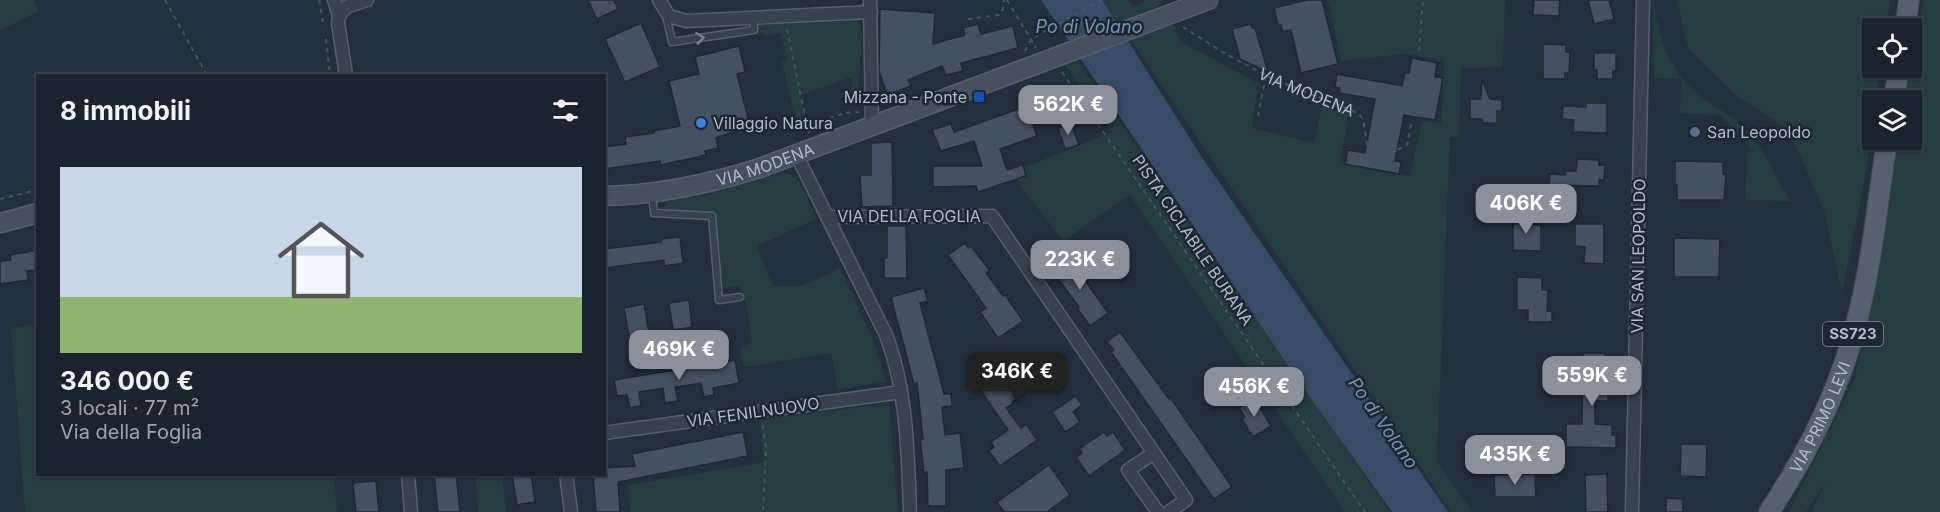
<!DOCTYPE html>
<html lang="it">
<meta charset="utf-8">
<style>
body{margin:0;font-family:Inter,sans-serif;background:#242b36;color:#f1f3f6;height:100vh;display:flex;flex-direction:column;font-size:22px;white-space:nowrap}
*{box-sizing:border-box;margin:0}
p{font-size:20px;color:#a0a4aa}
.icon{flex:none;width:33px;height:33px;fill:none;stroke:currentColor;stroke-width:2;stroke-linecap:round;stroke-linejoin:round}
.map{position:relative;flex:1;overflow:hidden}
.side{position:absolute;left:36px;top:74px;width:570px;height:402px;display:flex;flex-direction:column;background:#1b232e;border-radius:0px;box-shadow:0 2px 4px #0004,0 0 0 2px #39404a}
.side>*{flex:none}
.controls{position:absolute;left:1862px;top:18px;display:grid;gap:12px}
.controls a{display:grid;place-items:center;width:60px;height:60px;border-radius:0px;background:#1b232e;box-shadow:0 2px 4px #0004,0 0 0 2px #39404a;font-size:30px}
.price{position:absolute;translate:-50% -51px;padding:0 14px;border-radius:12px;background:#8c9099;color:#fff;font-size:20px;line-height:39px;filter:drop-shadow(0 2px 3px #0008)}
.price::after{content:'';position:absolute;left:50%;top:36px;width:18px;height:14px;margin-left:-9px;background:inherit;clip-path:polygon(0 0,100% 0,50% 100%)}
.price.current{background:#222;color:#fff}
ul{padding:0;list-style:none}
li{display:grid;align-content:center;gap:12px;height:318px;padding:0 24px}
li span{display:grid;place-items:center;height:186px;border-radius:0px;color:#555}
li>.icon{margin-inline-start:auto}
span .icon{width:108px;height:108px;fill:#fffc;stroke-width:1}
li b{font-size:26px}
h2{display:flex;justify-content:space-between;align-items:center;height:72px;padding:0 24px;font-size:26px}
.map>svg:first-child{display:block}
.green{fill:#263c3f}
.water{fill:#394c67}
.building{fill:#455162;stroke:#1f2835;stroke-width:1.5}
.lines{fill:none;stroke-linecap:round;stroke-linejoin:round}
.service-casing{stroke:#565f6c;stroke-width:9}
.minor-casing{stroke:#565f6c;stroke-width:15}
.secondary-casing{stroke:#565f6c;stroke-width:21}
.primary-casing{stroke:#414a57;stroke-width:22}
.path{stroke:#44595c;stroke-width:2;stroke-dasharray:4.5 4.5;stroke-linecap:butt}
.service{stroke:#38414e;stroke-width:6}
.minor{stroke:#38414e;stroke-width:12}
.secondary{stroke:#465061;stroke-width:18}
.primary{stroke:#56606e;stroke-width:20}
.oneway{stroke:#7c8592}
.transit-dot{fill:#1a4fb4;stroke:#1d2633;stroke-width:2}
.shop-dot{fill:#3f7fe0;stroke:#1d2633;stroke-width:2}
.service-dot{fill:#5c6f8a;stroke:#1d2633;stroke-width:2}
.labels{text-anchor:middle;stroke-width:5;stroke-linejoin:round;paint-order:stroke}
.shield{fill:#1d2633;stroke:#878f9c;stroke-width:1.5}
.shield-label{font-size:15px;font-weight:bold;fill:#b4bcc9}
.street-label{font-size:16px;fill:#b4bcc9;stroke:#1d2633}
.poi-label{font-size:16px;fill:#b4bcc9;stroke:#1d2633;text-anchor:start}
.water-label{font-size:18px;font-style:italic;fill:#7c92b1;stroke:#1d2633}
</style>
<div class="map">
<svg width="1940" height="512" viewBox="0 0 1940 512">
<rect width="100%" height="100%" fill="#242f3e"/>
<g class="green">
<polygon points="0,0 33,0 39,11 0,31"/>
<polygon points="1102,0 1128,0 1133,7 1144,2 1143,0 1163,0 1153,11 1118,25"/>
<polygon points="1328,0 1505,0 1503,67 1461,68 1459,137 1450,137 1437,462 1473,512 1451,512 1131,40 1172,25 1181,42 1258,83 1252,128 1314,143 1322,107 1349,114 1340,163 1410,176 1422,121 1441,123 1444,60 1403,54 1341,61"/>
<path d="M1652,0H1654C1657,39 1673,77 1705,100C1720,110 1734,117 1746,130C1765,150 1776,177 1790,201L1745,200L1747,152H1754L1721,115L1680,113L1681,79L1654,78Z"/>
<path d="M1677,0H1890L1886,28H1872V68H1880L1876,100H1872C1872,165 1854,230 1842,293L1824,211L1789,130L1737,96L1688,48Z"/>
<polygon points="1923,0 1940,0 1940,512 1811,512 1826,482 1806,512 1789,512 1855,379 1898,140 1911,140 1911,100 1905,100"/>
<polygon points="853,21 860,24 862,33 858,94 851,95 852,77 800,95 805,120 808,126 806,130 798,132 782,61 787,60 781,33 766,35 760,32 759,25"/>
<polygon points="1077,60 1390,512 1345,512 1130,195 1063,241 1011,173 1112,132 1064,64"/>
<path d="M786,172C803,177 809,203 816,219L757,246L773,286H802L840,268L873,339L886,382L838,389L831,353L744,367L740,348L752,342L747,306L739,286L722,288L715,212L666,210L664,202L709,194Z"/>
<polygon points="32,325 38,355 38,474 334,474 337,512 25,512 11,328"/>
<polygon points="889,403 898,512 631,512 628,485 764,462 759,420"/>
<polygon points="475,474 502,474 506,512 479,512"/>
</g>
<polygon class="water" points="1041,0 1102,0 1203,159 1448,512 1392,512 1295,376"/>
<g class="building">
<polygon points="588,0 614,0 618,9 597,19"/>
<polygon points="1307,0 1322,0 1338,64 1301,73 1291,30 1283,32 1281,25 1278,25 1274,8"/>
<polygon points="1534,0 1560,0 1559,16 1533,15"/>
<polygon points="1588,0 1609,0 1614,19 1594,24"/>
<polygon points="880,9 935,13 933,44 965,35 963,28 978,24 981,34 1013,26 1018,48 961,63 963,71 946,75 942,66 908,80 911,86 888,95 879,72"/>
<polygon points="641,23 660,67 625,82 605,39"/>
<polygon points="1251,24 1252,28 1255,28 1268,72 1240,59 1232,29"/>
<polygon points="1543,44 1566,45 1566,52 1570,52 1569,73 1565,73 1565,79 1543,79"/>
<polygon points="739,46 745,72 737,74 750,126 716,138 718,148 705,151 706,155 661,165 660,161 604,169 604,147 626,144 625,137 654,133 654,131 680,126 669,81 699,74 695,57"/>
<polygon points="1594,53 1616,53 1616,71 1613,71 1613,79 1597,79 1597,70 1594,70"/>
<polygon points="1412,58 1437,63 1435,77 1443,78 1435,120 1404,115 1395,161 1401,162 1399,174 1345,164 1348,150 1365,153 1375,99 1339,93 1340,88 1335,87 1337,74 1402,86 1405,73 1409,73"/>
<polygon points="1482,80 1490,99 1502,100 1502,111 1497,111 1497,123 1483,123 1482,119 1470,119 1470,99 1481,99"/>
<polygon points="1047,99 1054,119 1033,125 1037,136 1000,149 1007,170 1023,165 1026,176 978,192 976,186 933,187 933,166 982,166 974,141 941,151 932,130 951,124 954,132"/>
<polygon points="1586,103 1607,103 1607,133 1573,132 1574,120 1562,119 1563,106 1586,107"/>
<polygon points="1071,123 1079,145 1065,149 1058,128"/>
<polygon points="892,142 893,206 862,207 860,175 871,175 871,143"/>
<polygon points="1577,159 1599,160 1599,165 1605,165 1604,180 1599,180 1599,186 1549,185 1550,174 1565,175 1565,171 1576,171"/>
<polygon points="1675,161 1723,162 1723,174 1726,174 1724,200 1677,200 1677,185 1675,185"/>
<polygon points="1518,214 1529,214 1529,224 1541,225 1541,251 1513,250 1513,224 1517,224"/>
<polygon points="1575,224 1604,224 1604,264 1584,263 1585,247 1575,246"/>
<polygon points="887,226 906,226 907,278 884,278 884,258 887,258"/>
<polygon points="680,237 683,263 664,266 664,260 604,268 604,249 661,242 661,239"/>
<polygon points="1674,238 1720,239 1719,277 1674,277"/>
<polygon points="965,243 968,248 971,246 990,271 986,273 1003,296 1005,295 1023,321 998,338 980,312 986,308 948,255"/>
<polygon points="38,250 38,270 27,271 28,280 0,284 0,261 11,260 10,255"/>
<polygon points="1068,256 1108,313 1090,326 1077,308 1079,307 1051,269"/>
<polygon points="1517,277 1542,278 1542,290 1548,290 1547,311 1552,311 1552,322 1528,322 1528,310 1517,310"/>
<polygon points="924,288 928,301 920,303 944,394 951,394 952,406 942,407 945,435 960,433 964,468 946,470 946,506 928,506 927,472 924,473 920,439 923,439 917,383 914,384 891,297"/>
<polygon points="689,300 692,327 673,330 669,303"/>
<polygon points="644,304 652,349 632,352 624,308"/>
<polygon points="1120,332 1169,399 1170,397 1232,487 1214,499 1111,352 1114,350 1107,342"/>
<polygon points="1048,353 1053,361 1059,357 1066,367 1049,379 1047,377 1012,402 1013,404 1006,408 1021,428 1026,424 1037,440 1000,466 989,451 994,447 991,442 1008,430 979,388 988,382 993,390 993,388 1000,383 996,378 1015,364 1025,358 1029,363"/>
<polygon points="1583,353 1605,353 1605,371 1610,371 1610,387 1608,387 1608,401 1595,401 1595,424 1612,425 1612,435 1616,435 1616,448 1566,447 1566,424 1582,424"/>
<polygon points="735,360 739,383 713,388 714,395 704,397 701,383 675,387 678,401 665,403 663,388 639,392 641,406 630,408 627,395 617,396 614,380"/>
<polygon points="1076,396 1082,405 1073,412 1080,422 1065,432 1052,412"/>
<polygon points="1254,398 1271,426 1253,437 1242,419 1245,417 1239,408"/>
<polygon points="743,432 748,456 618,482 620,512 596,512 593,474 604,474 604,468 635,466 632,454"/>
<polygon points="1104,432 1107,436 1113,432 1125,450 1089,476 1076,457 1082,453 1079,449"/>
<polygon points="1681,444 1707,444 1706,477 1680,476"/>
<polygon points="1049,465 1070,495 1047,512 1004,512 997,502"/>
<polygon points="456,474 460,512 438,512 434,475"/>
<polygon points="512,474 531,474 535,502 517,505"/>
<polygon points="1535,474 1536,497 1495,497 1494,475"/>
<polygon points="1607,474 1608,512 1586,512 1585,475"/>
<polygon points="376,481 379,512 356,512 353,483"/>
<polygon points="1666,498 1683,499 1683,512 1666,512"/>
</g>
<g class="lines">
<g class="service-casing">
<g id="service">
<polyline points="666,15 672,42 754,30 754,18"/>
<polyline points="652,193 654,213 712,216 719,300 740,297"/>
</g>
</g>
<g class="minor-casing">
<g id="minor">
<polyline points="334,0 339,16 338,23 346,75"/>
<polyline points="659,0 669,16 686,21 871,12"/>
<polyline points="870,0 872,125"/>
<polyline points="339,16 346,7 367,0"/>
<path d="M796,154L886,335C907,390 908,453 910,512"/>
<polyline points="827,217 992,216 1186,500 1169,512"/>
<polyline points="604,433 901,392"/>
<polyline points="1154,453 1128,470 1158,512"/>
<polyline points="408,474 411,512"/>
<polyline points="566,474 571,512"/>
<polyline points="1632,512 1643,0"/>
</g>
</g>
<g class="secondary-casing">
<g id="secondary">
<path id="s2" d="M604,196C657,195 709,184 760,168L1208,0"/>
<polyline points="0,223 38,213"/>
</g>
</g>
<g class="primary-casing">
<g id="primary">
<polyline points="1905,28 1909,0"/>
<polyline points="1894,100 1899,68"/>
<path id="s3" d="M1769,512C1808,453 1840,389 1857,321C1872,262 1878,200 1887,140"/>
</g>
</g>
<g class="path">
<polyline points="165,0 207,75"/>
<polyline points="319,0 323,22"/>
<polyline points="1007,0 1036,48"/>
<polyline points="968,19 999,15 1003,9 1004,0"/>
<path id="s1" d="M1183,27L1224,53L1271,78L1358,113L1363,119L1367,145C1382,149 1393,154 1407,145L1412,121"/>
<polyline points="787,29 805,116 810,122 814,124"/>
<polyline points="326,39 330,75"/>
<polyline points="1025,51 1031,40 1038,35 1102,0"/>
<polyline points="1419,51 1423,0"/>
<polyline points="1062,72 1365,512"/>
<polyline points="1258,116 1266,75"/>
<polyline points="808,133 814,124 844,113 859,112"/>
<polyline points="0,199 38,190"/>
<polyline points="763,425 766,449 763,512"/>
</g>
<use href="#service" class="service"/>
<use href="#minor" class="minor"/>
<use href="#secondary" class="secondary"/>
<use href="#primary" class="primary"/>
</g>
<defs><path id="oneway-chevron" d="M-2-3.5L2.5 0L-2 3.5" fill="none" stroke-width="1.6" stroke-linecap="round" stroke-linejoin="round" transform="scale(1.5)"/></defs>
<use class="oneway" href="#oneway-chevron" transform="translate(700 38) rotate(-8)"/>
<rect class="transit-dot" x="973" y="91" width="12" height="12" rx="3"/>
<circle class="shop-dot" cx="701" cy="123" r="6"/>
<circle class="service-dot" cx="1695" cy="132" r="6"/>
<g class="labels">
<rect class="shield" x="1823" y="322" width="60" height="24" rx="4.5"/>
<g class="shield-label">
<text x="1853" y="339">SS723</text>
</g>
<g class="street-label">
<text dy="6" stroke="none"><textPath href="#s1" startOffset="140">VIA MODENA</textPath></text>
<text dy="6" stroke="none"><textPath href="#s2" startOffset="165">VIA MODENA</textPath></text>
<text x="909" y="222">VIA DELLA FOGLIA</text>
<text transform="translate(1193 240) rotate(56)" y="6">PISTA CICLABILE BURANA</text>
<text transform="translate(1638 256) rotate(-89)" y="6">VIA SAN LEOPOLDO</text>
<text transform="translate(753 412) rotate(-8)" y="6">VIA FENILNUOVO</text>
<text dy="6" stroke="none"><textPath href="#s3" startOffset="108">VIA PRIMO LEVI</textPath></text>
</g>
<g class="poi-label">
<text x="967" y="103" text-anchor="end">Mizzana - Ponte</text>
<text x="713" y="129">Villaggio Natura</text>
<text x="1707" y="138">San Leopoldo</text>
</g>
<g class="water-label">
<text x="1089" y="33">Po di Volano</text>
<text transform="translate(1383 423) rotate(55)" y="6">Po di Volano</text>
</g>
</g>
</svg>
<div class="controls">
<a><svg class="icon" aria-label="locate" viewBox="0 0 24 24"><circle cx="12" cy="12" r="6"/><path d="M12 2v4M12 18v4M2 12h4M18 12h4"/></svg></a>
<a><svg class="icon" aria-label="layers" viewBox="0 0 24 24"><path d="M12 4l9 5-9 5-9-5zM3 14l9 5 9-5"/></svg></a>
</div>
<b class="price" style="left:1068px;top:136px">562K €</b>
<b class="price" style="left:1526px;top:235px">406K €</b>
<b class="price" style="left:1080px;top:291px">223K €</b>
<b class="price" style="left:679px;top:381px">469K €</b>
<b class="price current" style="left:1017px;top:403px">346K €</b>
<b class="price" style="left:1592px;top:407px">559K €</b>
<b class="price" style="left:1254px;top:418px">456K €</b>
<b class="price" style="left:1515px;top:486px">435K €</b>
<section class="side">
<h2>8 immobili<svg class="icon" aria-label="filters" viewBox="0 0 24 24"><path d="M4 7h16M4 17h16"/><circle cx="9" cy="7" r="2"/><circle cx="15" cy="17" r="2"/></svg></h2>
<ul>
<li><span style="background:linear-gradient(#c9d6e8 70%,#8fb573 0)"><svg class="icon" aria-label="home" viewBox="0 0 24 24"><path d="M3 11l9-7 9 7M6 9v11h12V9"/></svg></span><div><b>346 000 €</b><p>3 locali · 77 m²</p><p>Via della Foglia</p></div></li>
</ul>
</section>
</div>
